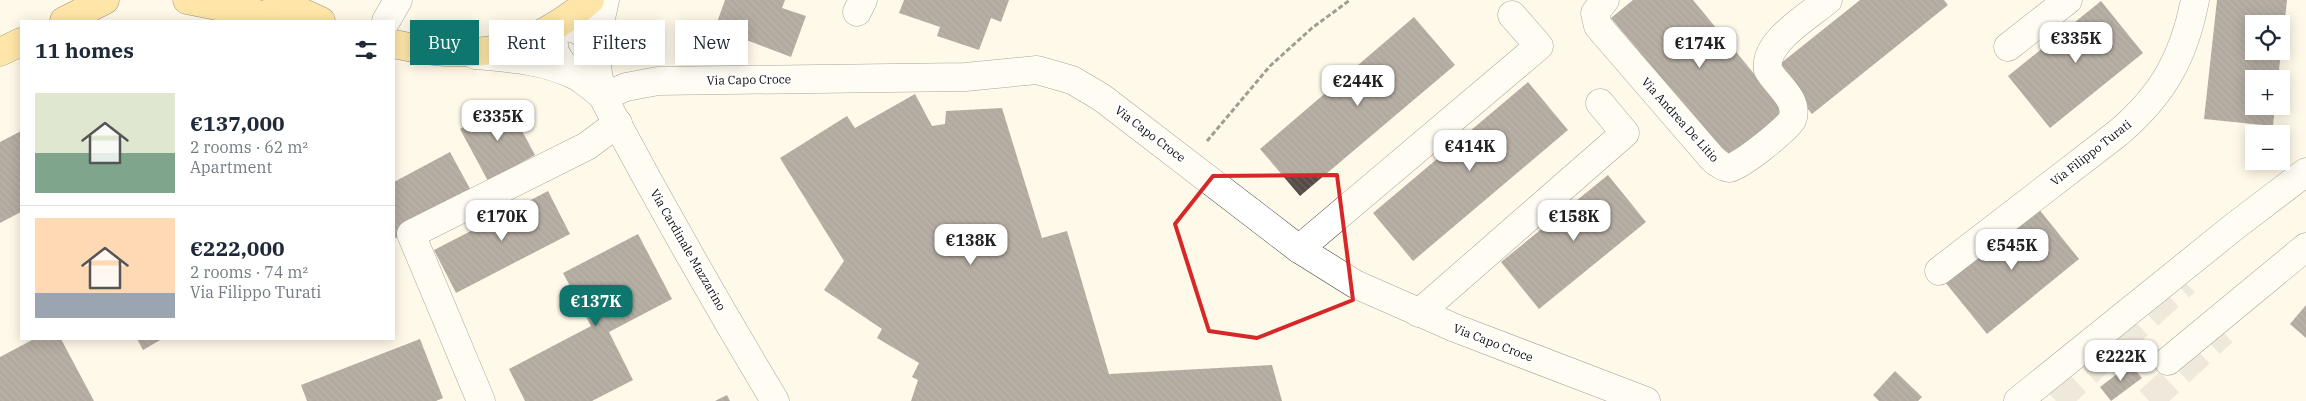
<!DOCTYPE html>
<meta charset="utf-8">
<style>
body{margin:0;font-family:"IBM Plex Serif",serif;background:#f6f6f7;color:#1f2937;height:100vh;display:flex;flex-direction:column;font-size:19px;white-space:nowrap}
*{box-sizing:border-box;margin:0}
p{font-size:16px;color:#747a83}
.icon{flex:none;width:28px;height:28px;fill:none;stroke:currentColor;stroke-width:2;stroke-linecap:round;stroke-linejoin:round}
.map{position:relative;flex:1;overflow:hidden}
.drawer{position:absolute;left:20px;top:20px;width:375px;height:320px;display:flex;flex-direction:column;background:#fff;border-radius:0px;box-shadow:0 2px 12px #0003}
.drawer>*{flex:none}
.banner{position:absolute;left:410px;top:20px;width:475px;height:45px;display:flex;gap:10px}
.fabs{position:absolute;left:2245px;top:15px;display:grid;gap:10px}
.fabs a{display:grid;place-items:center;width:45px;height:45px;border-radius:0px;background:#fff;box-shadow:0 2px 12px #0003;font-size:25px}
.price{position:absolute;translate:-50% -42px;padding:0 11px;border-radius:10px;background:#fff;color:#222;font-size:16px;line-height:32px;filter:drop-shadow(0 1px 2px #0008)}
.price::after{content:'';position:absolute;left:50%;top:30px;width:15px;height:11px;margin-left:-8px;background:inherit;clip-path:polygon(0 0,100% 0,50% 100%)}
.price.on{background:#0f766e;color:#fff}
ul{padding:0;list-style:none}
li{display:flex;align-items:center;gap:15px;height:125px;padding:0 15px}
li+li{border-top:1px solid #e0e1e3}
li span{display:grid;place-items:center;flex:none;width:140px;height:100px;border-radius:0px;color:#555}
li>.icon{margin-inline-start:auto}
span .icon{width:60px;height:60px;fill:#fffc;stroke-width:1}
li b{font-size:21px}
h2{display:flex;justify-content:space-between;align-items:center;height:60px;padding:0 15px;font-size:21px}
.tag{padding:0 18px;border-radius:0px;background:#fff;box-shadow:0 2px 12px #0003;font-size:18px;line-height:45px}
.tag.on{background:#0f766e;color:#fff}
.map>svg:first-child{display:block}
.building{fill:url(#building-back-hatch)}
.lines{fill:none;stroke-linecap:round;stroke-linejoin:round}
.highway-tunnel{stroke:#dad5c8;stroke-width:28;stroke-dasharray:28 14;stroke-linecap:butt}
.minor-casing{stroke:#3e3e3e;stroke-width:29}
.major-casing{stroke:#1c1c1c;stroke-width:29}
.path{stroke:#2d2d2d;stroke-width:3;stroke-dasharray:5 2.5;stroke-linecap:butt}
.minor{stroke:#fff;stroke-width:28}
.major{stroke:#ffce59;stroke-width:28}
.marked{fill:none;stroke:#d62828;stroke-width:4;stroke-linejoin:round}
.labels{text-anchor:middle;stroke-width:5;stroke-linejoin:round;paint-order:stroke}
.street-label{font-size:12px;fill:#0b0b0b;stroke:#fff}
</style>
<div class="map">
<svg width="2306" height="401" viewBox="0 0 2306 401">
<defs>
<pattern id="building-back-hatch" width="6" height="6" patternUnits="userSpaceOnUse" patternTransform="scale(1.25)"><rect width="6" height="6" fill="#544b47"/><path d="M-1 5l2 2M0 0l6 6M5-1l2 2" fill="none" stroke="#68605d"/></pattern>
</defs>
<rect width="100%" height="100%" fill="#fff9e9"/>
<g class="building">
<polygon points="725,0 785,0 782,8 806,16 791,57 715,28"/>
<polygon points="904,0 1009,0 1001,22 991,18 979,50 937,36 940,27 899,13"/>
<polygon points="1633,0 1693,0 1785,111 1728,158 1611,18"/>
<polygon points="1860,0 1944,0 1948,5 1812,114 1775,68"/>
<polygon points="2217,0 2287,0 2283,38 2281,24 2254,24 2254,51 2281,51 2278,79 2254,79 2254,106 2275,106 2273,126 2204,119"/>
<polygon points="2101,1 2143,53 2050,128 2008,76"/>
<polygon points="1414,17 1455,65 1300,196 1260,149"/>
<polygon points="1528,82 1568,130 1413,261 1373,213"/>
<polygon points="915,94 932,126 945,124 946,111 1002,108 1042,238 1067,231 1109,374 1272,365 1282,401 911,401 918,380 912,377 919,363 877,338 882,329 824,290 844,261 780,158 847,116 855,128"/>
<polygon points="507,103 535,155 488,181 460,129"/>
<polygon points="21,131 21,212 0,223 0,142"/>
<polygon points="450,152 474,196 394,239 394,182"/>
<polygon points="1608,175 1646,222 1539,309 1501,262"/>
<polygon points="548,191 570,234 456,293 434,250"/>
<polygon points="2038,208 2079,259 1987,334 1945,282"/>
<polygon points="638,234 672,299 609,332 633,380 592,401 525,401 509,369 591,326 563,273"/>
<polygon points="2306,305 2306,338 2290,324"/>
<polygon points="34,339 61,339 94,401 0,401 0,357"/>
<polygon points="137,339 162,339 143,350"/>
<polygon points="420,339 443,398 436,401 307,401 301,385"/>
<polygon points="2130,364 2142,378 2111,401 2100,387"/>
<polygon points="1895,371 1922,397 1918,401 1879,401 1873,395"/>
<polygon points="727,395 730,401 715,401"/>
</g>
<g class="lines">
<g class="highway-tunnel">
<polyline points="2056,401 2185,282"/>
<polyline points="2149,401 2223,332"/>
</g>
<g class="minor-casing">
<g id="minor">
<path d="M1605,0L1595,13L1598,26L1712,158C1716,162 1722,167 1729,168C1739,168 1785,130 1792,120C1800,100 1777,86 1768,70C1763,42 1809,16 1828,0"/>
<polyline points="857,12 863,0"/>
<polyline points="386,21 398,0"/>
<polyline points="2008,47 2068,0"/>
<path d="M475,55C509,58 543,60 574,75"/>
<polyline points="597,62 601,18 605,0"/>
<polyline points="603,97 626,87 658,81 965,77 1037,70 1072,80 1101,97 1299,249 1355,284 1455,328 1646,401"/>
<path d="M603,97C583,75 543,66 556,27C606,23 591,75 606,103C660,204 716,303 775,401"/>
<polyline points="1299,249 1539,46 1512,15"/>
<path d="M1939,271L2118,133C2163,95 2184,57 2195,0"/>
<polyline points="1419,313 1625,133 1600,103"/>
<polyline points="2168,361 2306,247"/>
<polyline points="481,401 411,234 587,146 618,123"/>
<polyline points="2018,401 2235,226 2306,172"/>
</g>
</g>
<g class="major-casing">
<g id="major">
<polyline points="187,0 293,21"/>
<polyline points="277,1 321,21"/>
<polyline points="64,21 105,0"/>
<path d="M394,44C472,62 529,53 590,0"/>
<polyline points="0,52 21,42"/>
</g>
</g>
<polyline class="path" points="1207,141 1270,66 1312,28 1350,0"/>
<use href="#minor" class="minor"/>
<use href="#major" class="major"/>
</g>
<path d="M0 0H2306V401H0ZM1337,175L1353,300L1257,338L1209,331L1175,224L1213,176Z" fill="#fff9e9" fill-opacity=".55" fill-rule="evenodd"/>
<path class="marked" d="M1337,175L1353,300L1257,338L1209,331L1175,224L1213,176Z"/>
<g class="labels">
<g class="street-label">
<text transform="translate(749 80) rotate(-1)" y="4">Via Capo Croce</text>
<text transform="translate(1680 120) rotate(48)" y="4">Via Andrea De Litio</text>
<text transform="translate(1150 134) rotate(37)" y="4">Via Capo Croce</text>
<text transform="translate(2091 153) rotate(-38)" y="4">Via Filippo Turati</text>
<text transform="translate(688 250) rotate(60)" y="4">Via Cardinale Mazzarino</text>
<text transform="translate(1493 343) rotate(21)" y="4">Via Capo Croce</text>
</g>
</g>
</svg>
<div class="fabs">
<a><svg class="icon" aria-label="locate" viewBox="0 0 24 24"><circle cx="12" cy="12" r="6"/><path d="M12 2v4M12 18v4M2 12h4M18 12h4"/></svg></a>
<a>+</a>
<a>−</a>
</div>
<b class="price" style="left:2076px;top:64px">€335K</b>
<b class="price" style="left:1700px;top:69px">€174K</b>
<b class="price" style="left:1358px;top:107px">€244K</b>
<b class="price" style="left:498px;top:142px">€335K</b>
<b class="price" style="left:1470px;top:172px">€414K</b>
<b class="price" style="left:502px;top:242px">€170K</b>
<b class="price" style="left:1574px;top:242px">€158K</b>
<b class="price" style="left:971px;top:266px">€138K</b>
<b class="price" style="left:2012px;top:271px">€545K</b>
<b class="price on" style="left:596px;top:327px">€137K</b>
<b class="price" style="left:2121px;top:382px">€222K</b>
<div class="banner">
<a class="tag on">Buy</a>
<a class="tag">Rent</a>
<a class="tag">Filters</a>
<a class="tag">New</a>
</div>
<section class="drawer">
<h2>11 homes<svg class="icon" aria-label="filters" viewBox="0 0 24 24"><path d="M4 7h16M4 17h16"/><circle cx="9" cy="7" r="2"/><circle cx="15" cy="17" r="2"/></svg></h2>
<ul>
<li><span style="background:linear-gradient(#dfe7d0 60%,#7fa58c 0)"><svg class="icon" aria-label="home" viewBox="0 0 24 24"><path d="M3 11l9-7 9 7M6 9v11h12V9"/></svg></span><div><b>€137,000</b><p>2 rooms · 62 m²</p><p>Apartment</p></div></li>
<li><span style="background:linear-gradient(#ffd9b3 75%,#9aa5b1 0)"><svg class="icon" aria-label="home" viewBox="0 0 24 24"><path d="M3 11l9-7 9 7M6 9v11h12V9"/></svg></span><div><b>€222,000</b><p>2 rooms · 74 m²</p><p>Via Filippo Turati</p></div></li>
</ul>
</section>
</div>
